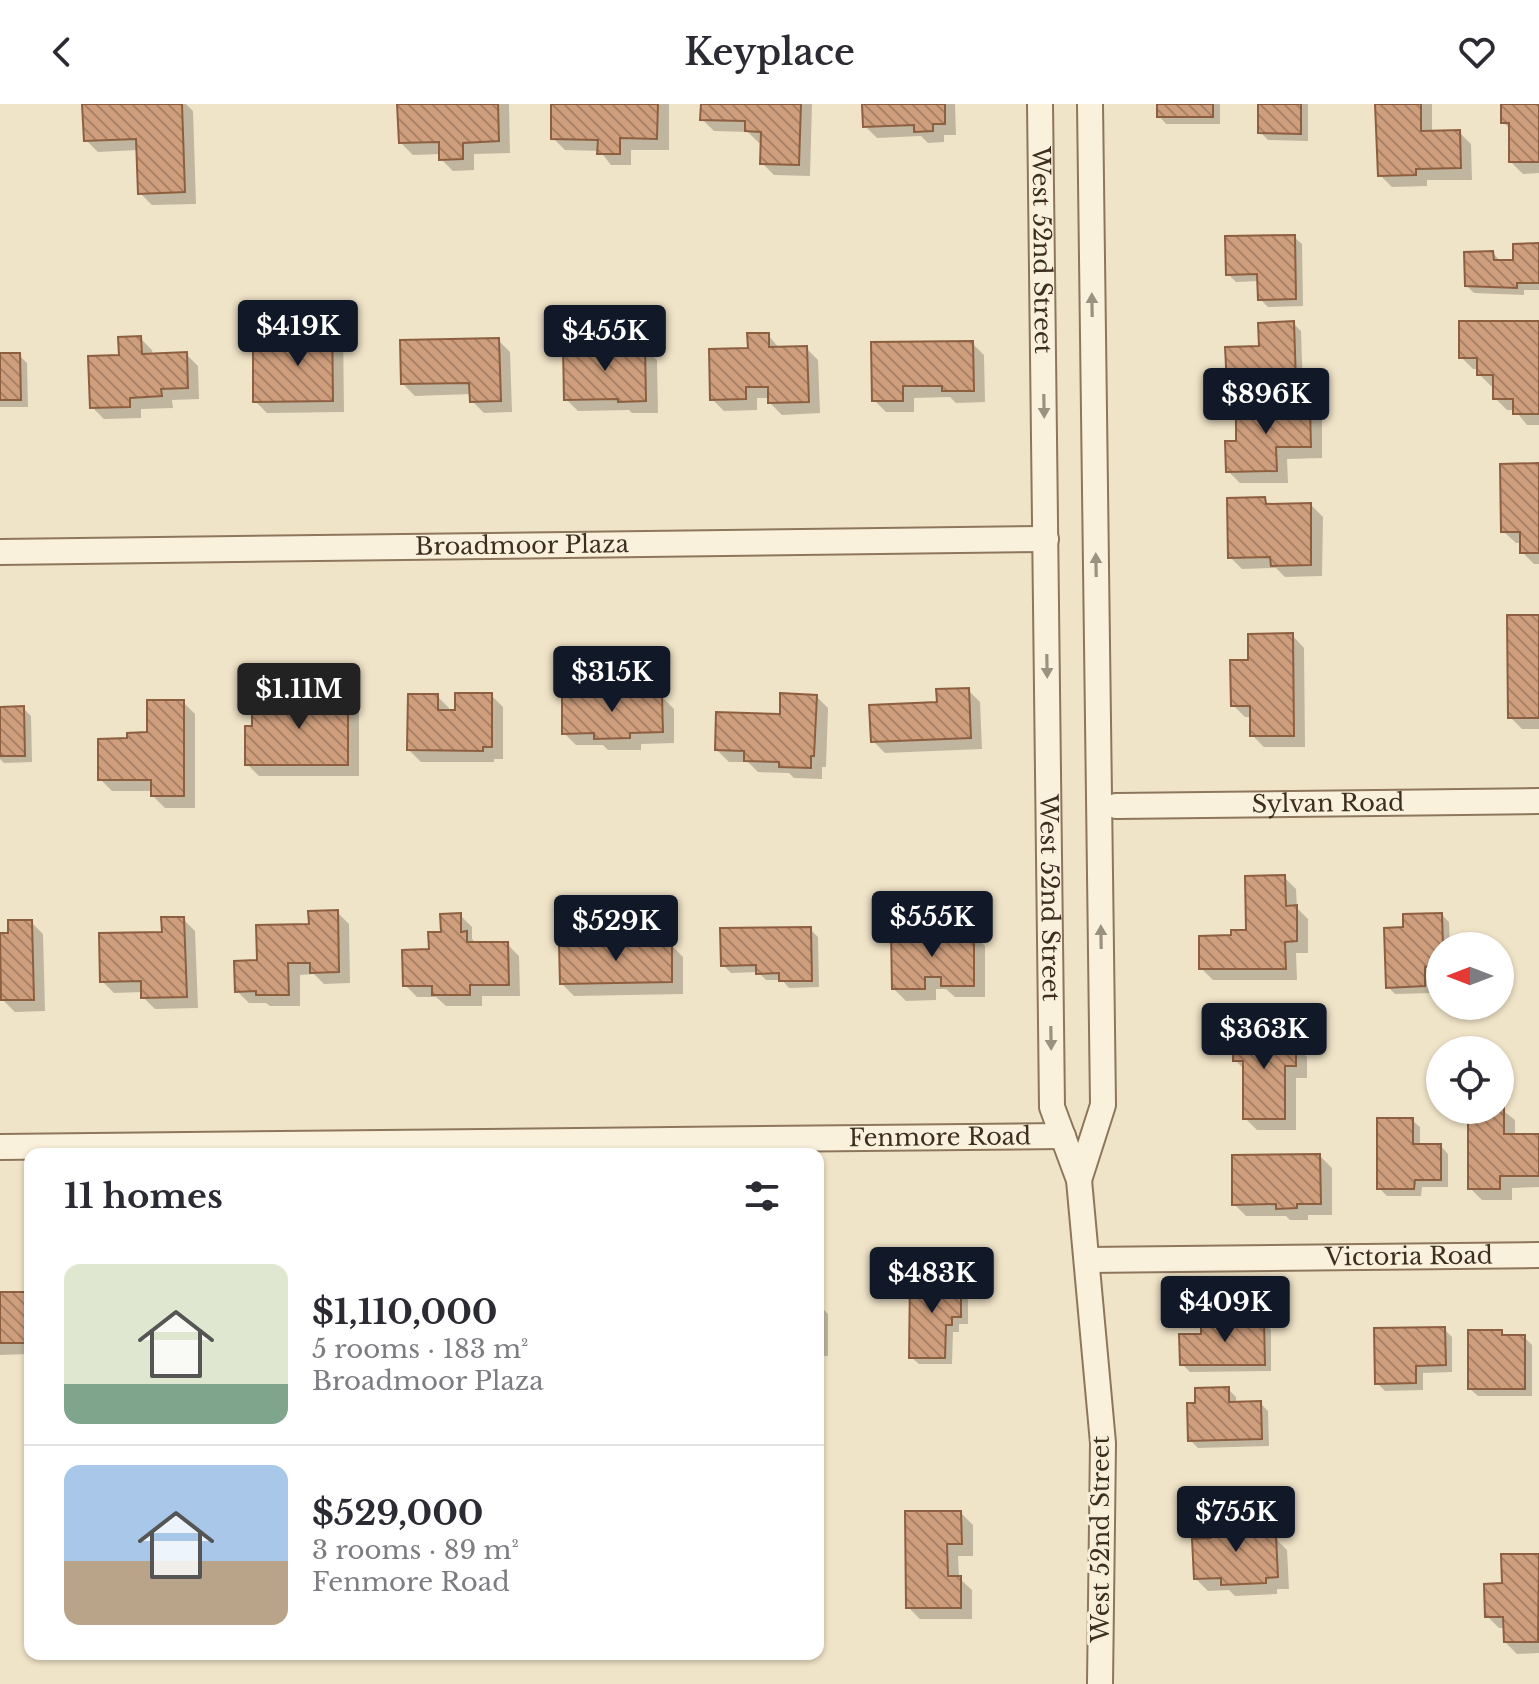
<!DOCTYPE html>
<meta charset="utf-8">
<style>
body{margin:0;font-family:"Libre Baskerville",serif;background:#f2f2f3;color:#2b2b33;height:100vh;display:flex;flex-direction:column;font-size:30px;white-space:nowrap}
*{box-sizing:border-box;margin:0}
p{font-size:26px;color:#7c7c81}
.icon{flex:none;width:44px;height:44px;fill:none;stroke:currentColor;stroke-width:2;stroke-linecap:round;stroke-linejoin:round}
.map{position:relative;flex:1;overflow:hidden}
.details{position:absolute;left:24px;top:1044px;width:800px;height:512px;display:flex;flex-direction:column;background:#fff;border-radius:16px;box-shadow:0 2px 6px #0004}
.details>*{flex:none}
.needle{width:52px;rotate:270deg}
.fabs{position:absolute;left:1426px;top:828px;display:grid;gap:16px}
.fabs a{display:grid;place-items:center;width:88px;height:88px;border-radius:50%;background:#fff;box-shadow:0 2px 6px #0004;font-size:40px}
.price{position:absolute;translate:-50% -68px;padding:0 18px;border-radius:8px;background:#111827;color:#fff;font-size:26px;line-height:52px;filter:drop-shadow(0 2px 4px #0008)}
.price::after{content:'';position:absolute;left:50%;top:48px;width:24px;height:18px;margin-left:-12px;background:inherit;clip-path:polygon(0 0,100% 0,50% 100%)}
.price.selected{background:#222;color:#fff}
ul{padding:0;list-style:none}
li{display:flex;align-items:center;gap:24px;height:200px;padding:0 40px}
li+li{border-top:2px solid #e1e1e2}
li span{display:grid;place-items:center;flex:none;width:224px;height:160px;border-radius:16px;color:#555}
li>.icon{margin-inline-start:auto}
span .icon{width:96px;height:96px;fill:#fffc;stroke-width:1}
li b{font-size:34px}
h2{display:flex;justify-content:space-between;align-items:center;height:96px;padding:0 40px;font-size:34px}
header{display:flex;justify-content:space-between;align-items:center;height:104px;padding:0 40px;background:#fff;font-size:36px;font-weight:600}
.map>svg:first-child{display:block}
.shadow{fill:#0003}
.building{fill:url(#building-back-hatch);stroke:#8d5f41;stroke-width:2}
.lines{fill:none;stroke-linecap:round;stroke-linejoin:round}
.minor-casing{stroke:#8d765c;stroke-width:28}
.minor{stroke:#faf1dc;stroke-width:24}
.oneway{fill:#9c907e}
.labels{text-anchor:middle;stroke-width:6;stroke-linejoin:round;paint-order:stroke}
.street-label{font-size:24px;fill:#3d2e20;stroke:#f7eed8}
</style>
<header><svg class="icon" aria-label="back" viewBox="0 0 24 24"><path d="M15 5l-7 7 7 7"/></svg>Keyplace<svg class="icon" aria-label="heart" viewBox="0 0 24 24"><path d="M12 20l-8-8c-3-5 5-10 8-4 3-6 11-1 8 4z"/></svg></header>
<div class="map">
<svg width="1539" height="1580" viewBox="0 0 1539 1580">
<defs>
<pattern id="building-back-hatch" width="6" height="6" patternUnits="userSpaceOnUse" patternTransform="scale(2)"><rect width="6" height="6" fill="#cf9f7d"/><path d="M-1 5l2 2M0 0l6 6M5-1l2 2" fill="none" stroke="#a98266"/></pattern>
</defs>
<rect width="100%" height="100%" fill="#f0e4c8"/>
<g class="shadow">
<polygon points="84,0 186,0 193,7 196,100 152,101 140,89 138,46 98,48 86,36"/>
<polygon points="399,0 509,0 510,49 474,50 474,66 453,67 441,55 441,50 413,51 401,39"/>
<polygon points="553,0 669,0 669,46 631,46 631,61 611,61 600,47 565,46 553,34"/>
<polygon points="703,0 812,0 810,72 774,71 762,59 763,39 759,39 748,28 714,27 702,15"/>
<polygon points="864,0 955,0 956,31 944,31 944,38 928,39 921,32 877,34 865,22"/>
<polygon points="1159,0 1220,0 1220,20 1166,20 1159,12"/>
<polygon points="1260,0 1308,0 1308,37 1268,36 1260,28"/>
<polygon points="1378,0 1432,0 1432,29 1459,28 1471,40 1472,76 1427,76 1427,82 1392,83 1380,71"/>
<polygon points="1503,0 1539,0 1539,69 1523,70 1511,58 1511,26 1503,18"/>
<polygon points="1294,133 1302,140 1303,202 1268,203 1260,195 1260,177 1236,178 1228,170"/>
<polygon points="1539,141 1539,186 1524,186 1524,191 1474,189 1467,182 1493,149 1501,158 1515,158"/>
<polygon points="331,212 343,224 344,308 267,309 255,297 307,249"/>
<polygon points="1293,219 1301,227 1303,286 1236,289 1229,281 1262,244"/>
<polygon points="1539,219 1539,321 1527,321 1515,306 1507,306 1495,294 1495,282 1491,282 1479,270 1479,265 1473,265 1461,253"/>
<polygon points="768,231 780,245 806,244 818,256 820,309 782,311 770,299 770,294 757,294 757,306 724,307 712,295 750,246"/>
<polygon points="140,234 152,246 153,252 186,250 198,262 199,295 172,296 173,304 141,305 141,314 104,315 92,303 122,253"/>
<polygon points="498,236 510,248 512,308 484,309 472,297 472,290 415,292 403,280"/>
<polygon points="972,239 984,251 985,298 956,299 950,293 914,294 914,308 886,308 874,296"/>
<polygon points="645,244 657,256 658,309 632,309 629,306 578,307 566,295"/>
<polygon points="0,251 19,251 27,259 28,303 0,303"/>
<polygon points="1310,304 1322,316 1322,354 1287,355 1288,379 1240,379 1228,367 1238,339"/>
<polygon points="1539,361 1539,460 1534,460 1522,448 1522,439 1516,439 1503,427"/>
<polygon points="1264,395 1270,402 1311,401 1323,413 1322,472 1285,473 1276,464 1242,465 1230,453"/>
<polygon points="1539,513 1539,625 1522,625 1510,613"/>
<polygon points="1292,531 1304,544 1305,643 1264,643 1252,631 1252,613 1245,613 1233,601 1250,558"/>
<polygon points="968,586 980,598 982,645 885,649 873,637"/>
<polygon points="629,587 636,594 662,593 674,605 674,639 641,640 641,646 608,646 603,641 576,641 564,629 599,594"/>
<polygon points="347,591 359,603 359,672 259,672 247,660 254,624 291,599"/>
<polygon points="491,591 503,603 503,655 494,655 494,658 421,658 409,646 437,592 449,604 449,608 457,608"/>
<polygon points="816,592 828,604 826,663 822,663 822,675 794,674 789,669 758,668 748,658 729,658 717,646"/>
<polygon points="183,598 195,610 195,704 165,704 153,692 153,687 112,687 100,675 129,636 149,630"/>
<polygon points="23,604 31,612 32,658 4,659 0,655 0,605"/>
<polygon points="1284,773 1296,785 1297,804 1308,815 1308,849 1296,849 1297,876 1213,876 1201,864 1233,833 1248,828"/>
<polygon points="337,808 349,820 350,879 324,880 314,870 300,871 300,902 270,902 266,899 249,899 237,887 259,858 311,822"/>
<polygon points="460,811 472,823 472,835 477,840 507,840 519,852 520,892 482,892 482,902 446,902 436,893 417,893 405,881 443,830"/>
<polygon points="1442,811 1449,818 1450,842 1440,842 1440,869 1432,870 1432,889 1395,890 1388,883 1405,825"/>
<polygon points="183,815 195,827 198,904 155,905 143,893 143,888 114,889 102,877"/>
<polygon points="31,818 43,830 45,907 15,908 3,896 3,892 0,892 0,831 10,831"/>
<polygon points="810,825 818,833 819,883 789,884 782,876 766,876 758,868 731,869 723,861"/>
<polygon points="973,830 985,842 985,893 955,893 946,885 936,885 936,896 906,897 894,885"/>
<polygon points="671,841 683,853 683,890 574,892 562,880"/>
<polygon points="1283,927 1307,953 1307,974 1296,974 1296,1026 1257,1026 1245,1014 1245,966 1235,956"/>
<polygon points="1500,1004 1515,1016 1515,1032 1539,1032 1539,1083 1512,1084 1512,1096 1482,1096 1470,1084 1470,1006 1500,1006"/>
<polygon points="1412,1016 1420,1023 1420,1042 1441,1042 1448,1050 1448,1083 1422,1083 1421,1092 1387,1092 1379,1084"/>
<polygon points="1320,1052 1332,1064 1332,1111 1308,1111 1308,1116 1290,1116 1286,1112 1246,1112 1234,1100"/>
<polygon points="961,1177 968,1184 968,1220 959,1220 959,1228 953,1228 952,1260 919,1260 911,1253"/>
<polygon points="30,1189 30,1250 0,1251 0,1190"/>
<polygon points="818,1200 828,1210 828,1252 818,1252"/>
<polygon points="1263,1218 1271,1226 1271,1267 1190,1268 1182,1260 1204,1232"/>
<polygon points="1444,1225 1452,1233 1452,1268 1423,1269 1423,1286 1385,1287 1377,1279"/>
<polygon points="1501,1228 1507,1233 1524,1233 1532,1241 1532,1292 1478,1292 1470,1285"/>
<polygon points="1228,1285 1236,1293 1236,1300 1260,1299 1268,1307 1269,1342 1198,1344 1190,1336 1198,1301"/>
<polygon points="961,1409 973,1421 973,1452 958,1452 959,1474 972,1486 972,1515 920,1515 908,1503"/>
<polygon points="1250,1413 1262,1425 1262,1430 1268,1434 1275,1434 1287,1446 1289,1485 1277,1485 1277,1490 1235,1492 1229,1486 1208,1487 1196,1475 1212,1436"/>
<polygon points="1504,1452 1539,1452 1539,1549 1517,1550 1505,1538 1505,1524 1499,1524 1487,1512 1504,1481"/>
</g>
<g class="building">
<polygon points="82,0 182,0 185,88 138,90 136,35 84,37"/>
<polygon points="397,0 498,0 499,37 463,39 463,55 439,56 439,38 399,39"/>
<polygon points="551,0 658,0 657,35 620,34 620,50 597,50 598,36 551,35"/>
<polygon points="701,0 801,0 799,61 760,60 761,28 745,27 745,17 700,16"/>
<polygon points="862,0 945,0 945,20 933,20 933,27 914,28 914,21 863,23"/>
<rect x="1157" y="0" width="56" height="13"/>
<polygon points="1258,0 1301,0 1301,30 1258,29"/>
<polygon points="1375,0 1421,0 1421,27 1460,26 1461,64 1416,65 1416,71 1378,72"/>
<polygon points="1501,0 1539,0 1539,58 1509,58 1509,19 1501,19"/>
<polygon points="1295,131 1296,195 1258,196 1257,170 1226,171 1225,132"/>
<polygon points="1539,139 1539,179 1517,179 1517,184 1465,182 1464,148 1493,147 1494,156 1513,156 1513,140"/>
<polygon points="305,210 332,210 333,297 253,298 253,247 305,247"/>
<polygon points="1294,217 1296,279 1227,282 1225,243 1259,242 1258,219"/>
<polygon points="1459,217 1539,217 1539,310 1513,310 1513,295 1493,295 1493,271 1477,271 1477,254 1459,254"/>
<polygon points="747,229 769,229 769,243 807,242 809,298 768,299 768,283 746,283 746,295 710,296 709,245 748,244"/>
<polygon points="141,232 142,250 187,248 188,284 161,285 162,292 130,294 130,303 90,304 88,252 119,251 118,233"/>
<polygon points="499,234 501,297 470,298 469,279 401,280 400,236"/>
<polygon points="973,237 974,287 942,287 942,282 903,282 903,297 872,297 871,238"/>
<polygon points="645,241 646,297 618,298 618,295 564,296 563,243"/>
<polygon points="0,249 20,249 21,296 0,296"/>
<polygon points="1310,302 1311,343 1276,343 1277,367 1226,368 1225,337 1236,337 1236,303"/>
<polygon points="1539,359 1539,449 1520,449 1520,428 1501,428 1500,360"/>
<polygon points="1265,393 1266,400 1311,399 1311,461 1271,462 1270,453 1228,454 1227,394"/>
<polygon points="1507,511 1539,511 1539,614 1508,614"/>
<polygon points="1293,529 1294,632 1250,632 1250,602 1231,602 1230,556 1248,556 1248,530"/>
<polygon points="969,584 971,634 871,638 869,601 937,598 936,585"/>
<polygon points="630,585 630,592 662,591 663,628 630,629 630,634 594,635 594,629 562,630 562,592 597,592 596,586"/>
<polygon points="316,589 348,589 348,661 245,661 245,622 252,622 252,597 289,597 289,591"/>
<polygon points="455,589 492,589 492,643 483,643 483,647 407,646 408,590 438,590 438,606 455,606"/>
<polygon points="780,589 817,591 814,652 811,652 811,664 779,663 779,658 744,657 744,647 715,646 716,608 780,610"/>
<polygon points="147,596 184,596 184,692 151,692 151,676 98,676 98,635 127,634 127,629 147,628"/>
<polygon points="24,602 25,652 0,652 0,603"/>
<polygon points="1285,771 1286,802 1297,801 1297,837 1285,838 1286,865 1199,865 1199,832 1231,831 1231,826 1246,826 1245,772"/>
<polygon points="338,806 339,868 310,869 310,859 288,859 289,891 256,891 256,887 235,888 234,857 257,856 256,821 309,820 308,807"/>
<polygon points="461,809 461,828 467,827 467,838 508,838 509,881 470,881 470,891 432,891 432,882 403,882 402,846 429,845 428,828 441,828 440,810"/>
<polygon points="1442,809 1443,842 1440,842 1440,862 1425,863 1425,882 1386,884 1384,824 1403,823 1403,810"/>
<polygon points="161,813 184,813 187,893 141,894 141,877 100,878 99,829 162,828"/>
<polygon points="8,816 32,816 34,896 1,896 0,829 8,829"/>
<polygon points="811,823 812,877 779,877 779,869 756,870 756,861 721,862 720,824"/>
<polygon points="891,828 974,828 974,882 941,882 941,873 925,873 925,885 892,885"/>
<polygon points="672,839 672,878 560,880 559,841"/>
<polygon points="1234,925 1284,926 1284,939 1296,939 1296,962 1285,962 1285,1015 1243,1015 1243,957 1233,957"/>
<polygon points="1500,1002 1504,1002 1504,1030 1539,1030 1539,1072 1500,1072 1500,1085 1468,1085 1468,1006 1500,1006"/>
<polygon points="1377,1014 1413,1014 1413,1040 1441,1040 1441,1076 1415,1076 1414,1085 1377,1085"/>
<polygon points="1320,1050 1321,1100 1297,1100 1297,1104 1276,1105 1276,1100 1232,1101 1232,1051"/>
<polygon points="910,1174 961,1175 961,1213 952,1213 952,1221 946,1221 945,1254 909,1254"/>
<rect x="0" y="1188" width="30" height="51"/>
<polygon points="1264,1216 1265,1261 1180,1261 1179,1230 1201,1230 1201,1217"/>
<polygon points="1445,1223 1446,1261 1416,1262 1416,1279 1375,1280 1374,1224"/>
<polygon points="1468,1226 1502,1226 1502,1231 1525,1231 1525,1285 1468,1285"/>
<polygon points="1229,1283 1229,1298 1261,1297 1262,1335 1188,1337 1187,1299 1195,1299 1195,1284"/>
<polygon points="905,1407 961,1407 962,1440 947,1440 948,1472 961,1472 961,1504 906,1504"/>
<polygon points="1251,1411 1252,1428 1265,1428 1265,1432 1276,1432 1278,1473 1266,1474 1266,1479 1221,1481 1221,1474 1194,1475 1192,1435 1211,1434 1224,1412"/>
<polygon points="1501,1450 1539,1450 1538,1538 1504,1538 1503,1513 1485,1513 1484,1480 1502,1479"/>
</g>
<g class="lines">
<g class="minor-casing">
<g id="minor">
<path id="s1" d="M1040,0L1052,1003L1079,1076L1103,1339L1100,1580"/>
<path id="s2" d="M0,448L1046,435"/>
<path id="s3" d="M1116,702L1539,697"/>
<path id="s4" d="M0,1043L1063,1032"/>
<polyline points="1079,1076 1103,1001 1090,0"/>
<path id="s5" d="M1087,1156L1539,1151"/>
</g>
</g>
<use href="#minor" class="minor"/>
</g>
<defs><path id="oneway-solid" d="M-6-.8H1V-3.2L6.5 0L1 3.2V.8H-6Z" transform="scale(2)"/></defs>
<g class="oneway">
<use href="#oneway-solid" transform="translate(1092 201) rotate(-91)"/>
<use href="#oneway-solid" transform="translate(1044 302) rotate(89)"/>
<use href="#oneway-solid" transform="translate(1096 461) rotate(-91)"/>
<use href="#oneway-solid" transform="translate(1047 562) rotate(89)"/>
<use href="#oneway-solid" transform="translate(1101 833) rotate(-91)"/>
<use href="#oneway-solid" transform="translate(1051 934) rotate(89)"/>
</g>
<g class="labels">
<g class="street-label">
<text dy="8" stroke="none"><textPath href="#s1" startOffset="146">West 52nd Street</textPath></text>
<text dy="8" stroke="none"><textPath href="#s2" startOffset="522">Broadmoor Plaza</textPath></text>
<text dy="8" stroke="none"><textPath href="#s3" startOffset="212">Sylvan Road</textPath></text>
<text dy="8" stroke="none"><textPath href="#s1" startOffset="794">West 52nd Street</textPath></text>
<text dy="8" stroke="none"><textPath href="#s4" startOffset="940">Fenmore Road</textPath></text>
<text dy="8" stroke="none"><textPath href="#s5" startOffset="322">Victoria Road</textPath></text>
<text transform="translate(1101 1435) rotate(-90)" y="8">West 52nd Street</text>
</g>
</g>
</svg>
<div class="fabs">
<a><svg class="needle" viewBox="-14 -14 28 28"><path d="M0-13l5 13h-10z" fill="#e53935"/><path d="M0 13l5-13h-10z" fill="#7c7c81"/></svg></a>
<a><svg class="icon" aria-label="locate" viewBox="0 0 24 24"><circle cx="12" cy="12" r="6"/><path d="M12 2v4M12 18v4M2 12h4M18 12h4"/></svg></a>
</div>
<b class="price" style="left:298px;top:264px">$419K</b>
<b class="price" style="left:605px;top:269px">$455K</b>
<b class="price" style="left:1266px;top:332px">$896K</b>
<b class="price" style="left:612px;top:610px">$315K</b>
<b class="price selected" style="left:299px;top:627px">$1.11M</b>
<b class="price" style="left:932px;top:855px">$555K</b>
<b class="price" style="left:616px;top:859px">$529K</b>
<b class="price" style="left:1264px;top:967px">$363K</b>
<b class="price" style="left:932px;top:1211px">$483K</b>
<b class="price" style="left:1225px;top:1240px">$409K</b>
<b class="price" style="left:1236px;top:1450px">$755K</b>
<section class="details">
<h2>11 homes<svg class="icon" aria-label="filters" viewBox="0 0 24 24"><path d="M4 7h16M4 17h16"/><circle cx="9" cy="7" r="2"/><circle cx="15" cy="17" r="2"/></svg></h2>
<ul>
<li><span style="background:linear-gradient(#dfe7d0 75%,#7fa58c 0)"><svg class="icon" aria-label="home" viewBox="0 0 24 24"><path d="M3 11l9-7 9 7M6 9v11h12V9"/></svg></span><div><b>$1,110,000</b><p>5 rooms · 183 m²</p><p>Broadmoor Plaza</p></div></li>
<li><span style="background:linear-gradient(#a9c7e8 60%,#b9a48a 0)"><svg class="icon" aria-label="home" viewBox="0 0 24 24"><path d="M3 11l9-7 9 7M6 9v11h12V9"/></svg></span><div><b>$529,000</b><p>3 rooms · 89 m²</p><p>Fenmore Road</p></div></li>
</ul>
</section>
</div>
